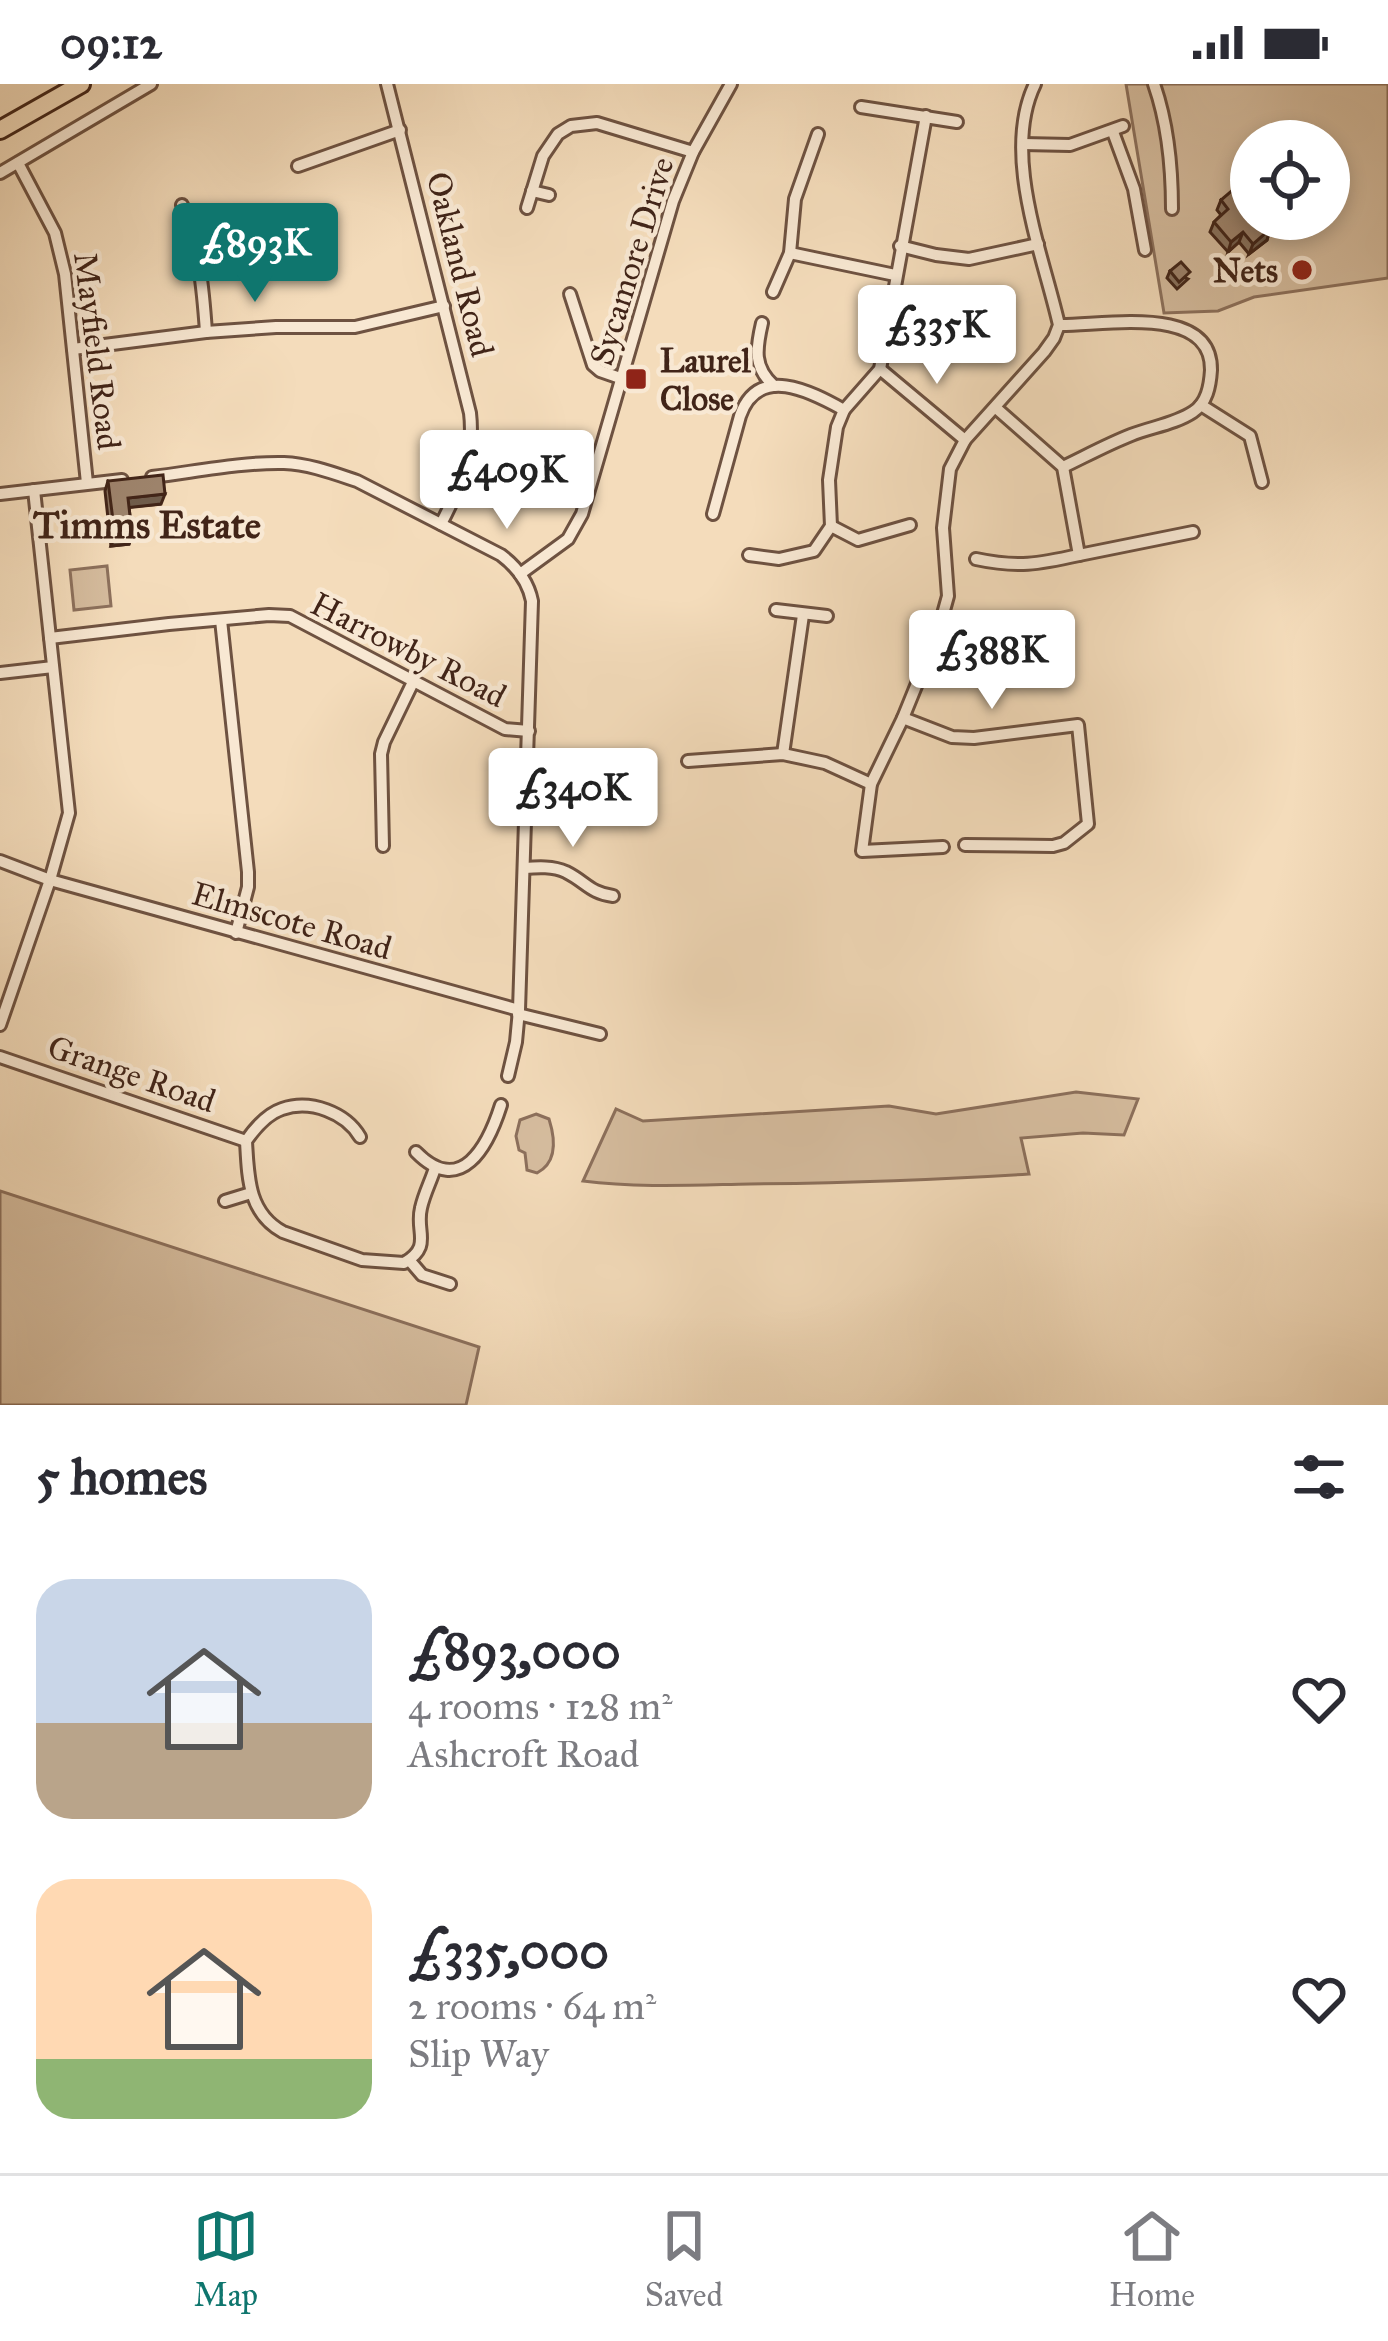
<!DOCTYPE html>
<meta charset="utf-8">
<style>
body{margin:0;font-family:"IM FELL Great Primer",serif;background:#f2f2f3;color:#2b2b33;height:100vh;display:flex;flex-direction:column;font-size:45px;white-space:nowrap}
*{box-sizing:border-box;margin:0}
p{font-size:39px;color:#7c7c81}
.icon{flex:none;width:66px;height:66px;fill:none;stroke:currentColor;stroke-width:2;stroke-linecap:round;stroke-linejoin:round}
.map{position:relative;height:1321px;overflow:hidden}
.side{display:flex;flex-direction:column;background:#fff;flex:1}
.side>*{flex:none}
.tools{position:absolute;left:1230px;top:36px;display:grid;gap:24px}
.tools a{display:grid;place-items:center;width:120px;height:120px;border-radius:50%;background:#fff;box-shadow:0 6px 18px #0003;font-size:60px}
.price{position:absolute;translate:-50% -102px;padding:0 27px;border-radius:12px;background:#fff;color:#222;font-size:39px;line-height:78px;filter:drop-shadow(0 3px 6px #0008)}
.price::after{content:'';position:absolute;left:50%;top:72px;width:36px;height:27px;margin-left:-18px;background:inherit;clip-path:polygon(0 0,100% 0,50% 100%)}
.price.on{background:#0f766e;color:#fff}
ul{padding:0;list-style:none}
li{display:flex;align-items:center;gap:36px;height:300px;padding:0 36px}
li span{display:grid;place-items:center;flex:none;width:336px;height:240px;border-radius:36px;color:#555}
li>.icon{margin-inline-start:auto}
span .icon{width:144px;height:144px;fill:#fffc;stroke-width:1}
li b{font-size:51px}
h2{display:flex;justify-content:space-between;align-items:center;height:144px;padding:0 36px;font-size:51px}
.status{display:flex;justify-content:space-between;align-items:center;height:84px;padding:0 60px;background:#fff;direction:ltr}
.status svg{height:33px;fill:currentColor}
.dock{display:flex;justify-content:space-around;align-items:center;height:168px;border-top:3px solid #e1e1e2;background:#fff;font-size:33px;color:#7c7c81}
.dock a{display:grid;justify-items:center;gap:6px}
.dock .on{color:#0f766e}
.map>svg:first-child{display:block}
.green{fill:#d6bd9f;stroke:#8c705c;stroke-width:3;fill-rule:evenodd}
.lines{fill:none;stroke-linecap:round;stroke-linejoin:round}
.minor-casing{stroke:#6e5241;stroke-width:16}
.primary-casing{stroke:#412418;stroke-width:22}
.minor{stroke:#f8e8d3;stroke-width:10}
.primary{stroke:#f4dcbb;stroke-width:16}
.wall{fill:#88725e;stroke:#412418;stroke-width:3}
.shaded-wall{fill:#6f5c4c;stroke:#412418;stroke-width:3}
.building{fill:#9e846d;stroke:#412418;stroke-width:3}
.poi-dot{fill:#8f2418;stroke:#f8e8d3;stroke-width:4.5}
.labels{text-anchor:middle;stroke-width:9;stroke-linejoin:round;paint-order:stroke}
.street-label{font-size:33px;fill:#412418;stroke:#f8e8d3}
.poi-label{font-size:33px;font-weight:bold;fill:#412418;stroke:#f8e8d3;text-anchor:end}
.quarter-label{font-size:39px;font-weight:bold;fill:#412418;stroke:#f8e8d3}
</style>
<div class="status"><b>09:12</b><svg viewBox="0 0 49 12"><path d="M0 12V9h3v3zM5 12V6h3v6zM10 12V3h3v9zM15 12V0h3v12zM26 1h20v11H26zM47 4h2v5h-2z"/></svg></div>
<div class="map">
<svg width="1388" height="1321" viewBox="0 0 1388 1321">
<rect width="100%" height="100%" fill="#f4dcbb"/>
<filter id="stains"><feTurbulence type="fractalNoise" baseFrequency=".00167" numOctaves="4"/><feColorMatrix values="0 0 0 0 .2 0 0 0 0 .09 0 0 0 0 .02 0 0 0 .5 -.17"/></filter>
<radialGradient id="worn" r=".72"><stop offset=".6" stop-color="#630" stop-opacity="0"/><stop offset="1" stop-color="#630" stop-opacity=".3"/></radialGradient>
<g class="green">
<path d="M1126,0H1388V194L1254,213L1218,227L1164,229ZM1251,57H1329V135H1251Z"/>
<polygon points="107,482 111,522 74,526 70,486"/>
<path d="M1076,1008L1138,1015L1124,1051L1083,1049L1021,1054L1029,1090C936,1096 843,1099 750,1100C695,1101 638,1104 583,1097L616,1025L643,1037L889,1022L936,1030Z"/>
<path d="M536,1030L549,1035C555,1054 558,1078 537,1089L527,1086L525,1069L519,1066L516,1052L520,1036Z"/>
<polygon points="0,1107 479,1263 466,1321 0,1321"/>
</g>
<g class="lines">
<g class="minor-casing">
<g id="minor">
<path d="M387,0L470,329C475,371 460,403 441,440"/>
<path d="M1154,0C1168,40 1172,82 1172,125"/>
<polyline points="861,23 957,38"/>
<polyline points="1113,48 1134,105 1145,166"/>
<polyline points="1023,60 1070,61 1123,42"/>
<polyline points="18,79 55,149 65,190 87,399"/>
<polyline points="298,82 400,46"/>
<polyline points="0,89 151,0"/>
<polyline points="532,107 549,111"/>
<path d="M182,121C199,162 203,204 206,248"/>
<polyline points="527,124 543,72 558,50 571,42 597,39 693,68"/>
<polyline points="900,162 936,171 969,175 1038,160"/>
<polyline points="790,169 895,191"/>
<polyline points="773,208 790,169 795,115 818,50"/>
<polyline points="570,210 593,281 600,287 623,295"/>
<path d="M762,239C756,265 753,283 774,302"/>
<path d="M1059,241C1102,242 1212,219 1211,286C1210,302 1207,319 1193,328C1175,340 1151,343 1131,351C1108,360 1086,372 1063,383"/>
<polyline points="73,265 206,248 276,243 355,243 444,222"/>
<polyline points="880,285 965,356"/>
<polyline points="1201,321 1250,352 1262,398"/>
<path d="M152,393C194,388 242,378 284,379C309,380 333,389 357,397L501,471C517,483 528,497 532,517L519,926L516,958L508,992"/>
<polyline points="0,410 122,396"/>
<path d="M713,430L740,332C758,280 810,307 844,326"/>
<polyline points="831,442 858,456 910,441"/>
<polyline points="749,471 779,475 814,467 831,442 829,396 837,343 844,326 880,285 926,32"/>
<polyline points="1079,471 1193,448"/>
<path d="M976,475C1018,484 1038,480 1079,471L1063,383L996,324"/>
<polyline points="520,490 568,455 582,430 673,117 693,68 731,0"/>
<polyline points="776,526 827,532"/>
<polyline points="221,536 248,788 248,803 236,849"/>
<polyline points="50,554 169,540 269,531 290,532 505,645 529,647"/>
<polyline points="0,589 53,583"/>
<polyline points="903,634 952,653 974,654 1078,641 1088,740 1064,759 1053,762 965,761"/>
<polyline points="783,670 803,531"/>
<polyline points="688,677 783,670 825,679 871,700"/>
<polyline points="527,682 587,688 619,705"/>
<polyline points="383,762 381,670 384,658 414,596"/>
<path d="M943,763L862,767L871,700L903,634L938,548L948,512L943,444L950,385L965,356L1044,268L1054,254L1059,241C1043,170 1001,70 1035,0"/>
<polyline points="0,777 50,796 519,926"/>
<path d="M524,784C538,783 553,782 566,788C586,798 590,809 613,812"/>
<polyline points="518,930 600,950"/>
<polyline points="0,941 50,796 69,729 34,406"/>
<polyline points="0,973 246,1057"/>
<path d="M360,1053C346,1029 311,1015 282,1025C267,1030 255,1044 246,1057C248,1093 248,1129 283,1148L362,1176L404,1179C433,1162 415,1148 421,1124C424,1110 431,1097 435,1084"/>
<path d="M416,1068C461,1114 488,1062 501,1021"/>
<polyline points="225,1117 251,1109"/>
<polyline points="410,1177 422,1191 450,1200"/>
</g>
</g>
<g class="primary-casing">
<polyline id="primary" points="0,46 81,0"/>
</g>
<use href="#minor" class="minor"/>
<use href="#primary" class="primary"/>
</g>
<g class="wall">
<polygon points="1221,116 1270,145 1267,156 1249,170 1239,158 1228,168 1210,148 1214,138 1221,131 1217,126"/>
<polygon points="1170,187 1188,195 1177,205 1167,194"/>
<polygon points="108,397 161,420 129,423 132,450 129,460 111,462 105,407"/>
</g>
<g class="shaded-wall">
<polygon points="1270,145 1267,156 1249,170 1253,160"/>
<polygon points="1243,148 1239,158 1228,168 1231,158"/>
<polygon points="165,410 161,420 125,424 128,414"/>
<polygon points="132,450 129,460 111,462 115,452"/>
</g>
<g class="building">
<polygon points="1235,104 1251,123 1251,135 1261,135 1270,145 1253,160 1243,148 1231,158 1214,138 1228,125 1221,116"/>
<polygon points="1181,178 1190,188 1179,198 1170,187"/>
<polygon points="163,391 165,410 128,414 132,450 115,452 108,397"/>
</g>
<g class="poi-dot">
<circle cx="1302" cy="186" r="12"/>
<rect x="624" y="283" width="24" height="24" rx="6"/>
</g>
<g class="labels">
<g class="street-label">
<text transform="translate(631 177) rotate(-73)" y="12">Sycamore Drive</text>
<text transform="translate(461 180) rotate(76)" y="12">Oakland Road</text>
<text transform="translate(98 267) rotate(83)" y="12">Mayfield Road</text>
<text transform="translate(409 565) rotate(27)" y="12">Harrowby Road</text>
<text transform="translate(292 836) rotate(16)" y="12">Elmscote Road</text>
<text transform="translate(132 989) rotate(19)" y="12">Grange Road</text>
</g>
<g class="poi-label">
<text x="1278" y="198">Nets</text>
<text x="660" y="288" text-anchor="start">Laurel<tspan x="660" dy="38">Close</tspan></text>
</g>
<g class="quarter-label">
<text x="147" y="454">Timms Estate</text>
</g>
</g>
<rect width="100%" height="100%" filter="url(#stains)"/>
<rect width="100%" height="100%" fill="url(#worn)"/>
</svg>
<div class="tools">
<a><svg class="icon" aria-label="locate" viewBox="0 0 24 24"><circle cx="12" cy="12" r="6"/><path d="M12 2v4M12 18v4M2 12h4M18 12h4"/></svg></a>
</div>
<b class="price on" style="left:255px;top:221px">£893K</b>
<b class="price" style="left:937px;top:303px">£335K</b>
<b class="price" style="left:507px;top:448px">£409K</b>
<b class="price" style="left:992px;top:628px">£388K</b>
<b class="price" style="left:573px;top:766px">£340K</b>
</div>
<section class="side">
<h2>5 homes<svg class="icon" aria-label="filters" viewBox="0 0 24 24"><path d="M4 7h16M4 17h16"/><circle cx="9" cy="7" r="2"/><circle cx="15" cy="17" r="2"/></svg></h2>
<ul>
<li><span style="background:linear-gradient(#c9d6e8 60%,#b9a48a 0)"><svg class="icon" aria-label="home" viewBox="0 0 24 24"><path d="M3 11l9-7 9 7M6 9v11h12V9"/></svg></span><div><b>£893,000</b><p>4 rooms · 128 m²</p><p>Ashcroft Road</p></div><svg class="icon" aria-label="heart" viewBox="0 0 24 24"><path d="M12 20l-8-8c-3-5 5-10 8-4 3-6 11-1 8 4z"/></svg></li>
<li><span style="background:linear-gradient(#ffd9b3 75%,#8fb573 0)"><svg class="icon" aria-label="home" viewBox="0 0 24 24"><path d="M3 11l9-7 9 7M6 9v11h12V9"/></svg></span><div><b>£335,000</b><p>2 rooms · 64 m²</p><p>Slip Way</p></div><svg class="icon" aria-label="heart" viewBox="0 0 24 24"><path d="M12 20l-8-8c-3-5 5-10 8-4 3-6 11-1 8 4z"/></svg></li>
</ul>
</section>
<nav class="dock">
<a class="on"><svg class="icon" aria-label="map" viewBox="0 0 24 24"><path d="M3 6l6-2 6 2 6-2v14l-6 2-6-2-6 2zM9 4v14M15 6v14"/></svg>Map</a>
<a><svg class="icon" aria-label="saved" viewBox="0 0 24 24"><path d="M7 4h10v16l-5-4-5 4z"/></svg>Saved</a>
<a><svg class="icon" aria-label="home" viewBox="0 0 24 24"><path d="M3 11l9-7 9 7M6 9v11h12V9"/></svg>Home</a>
</nav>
